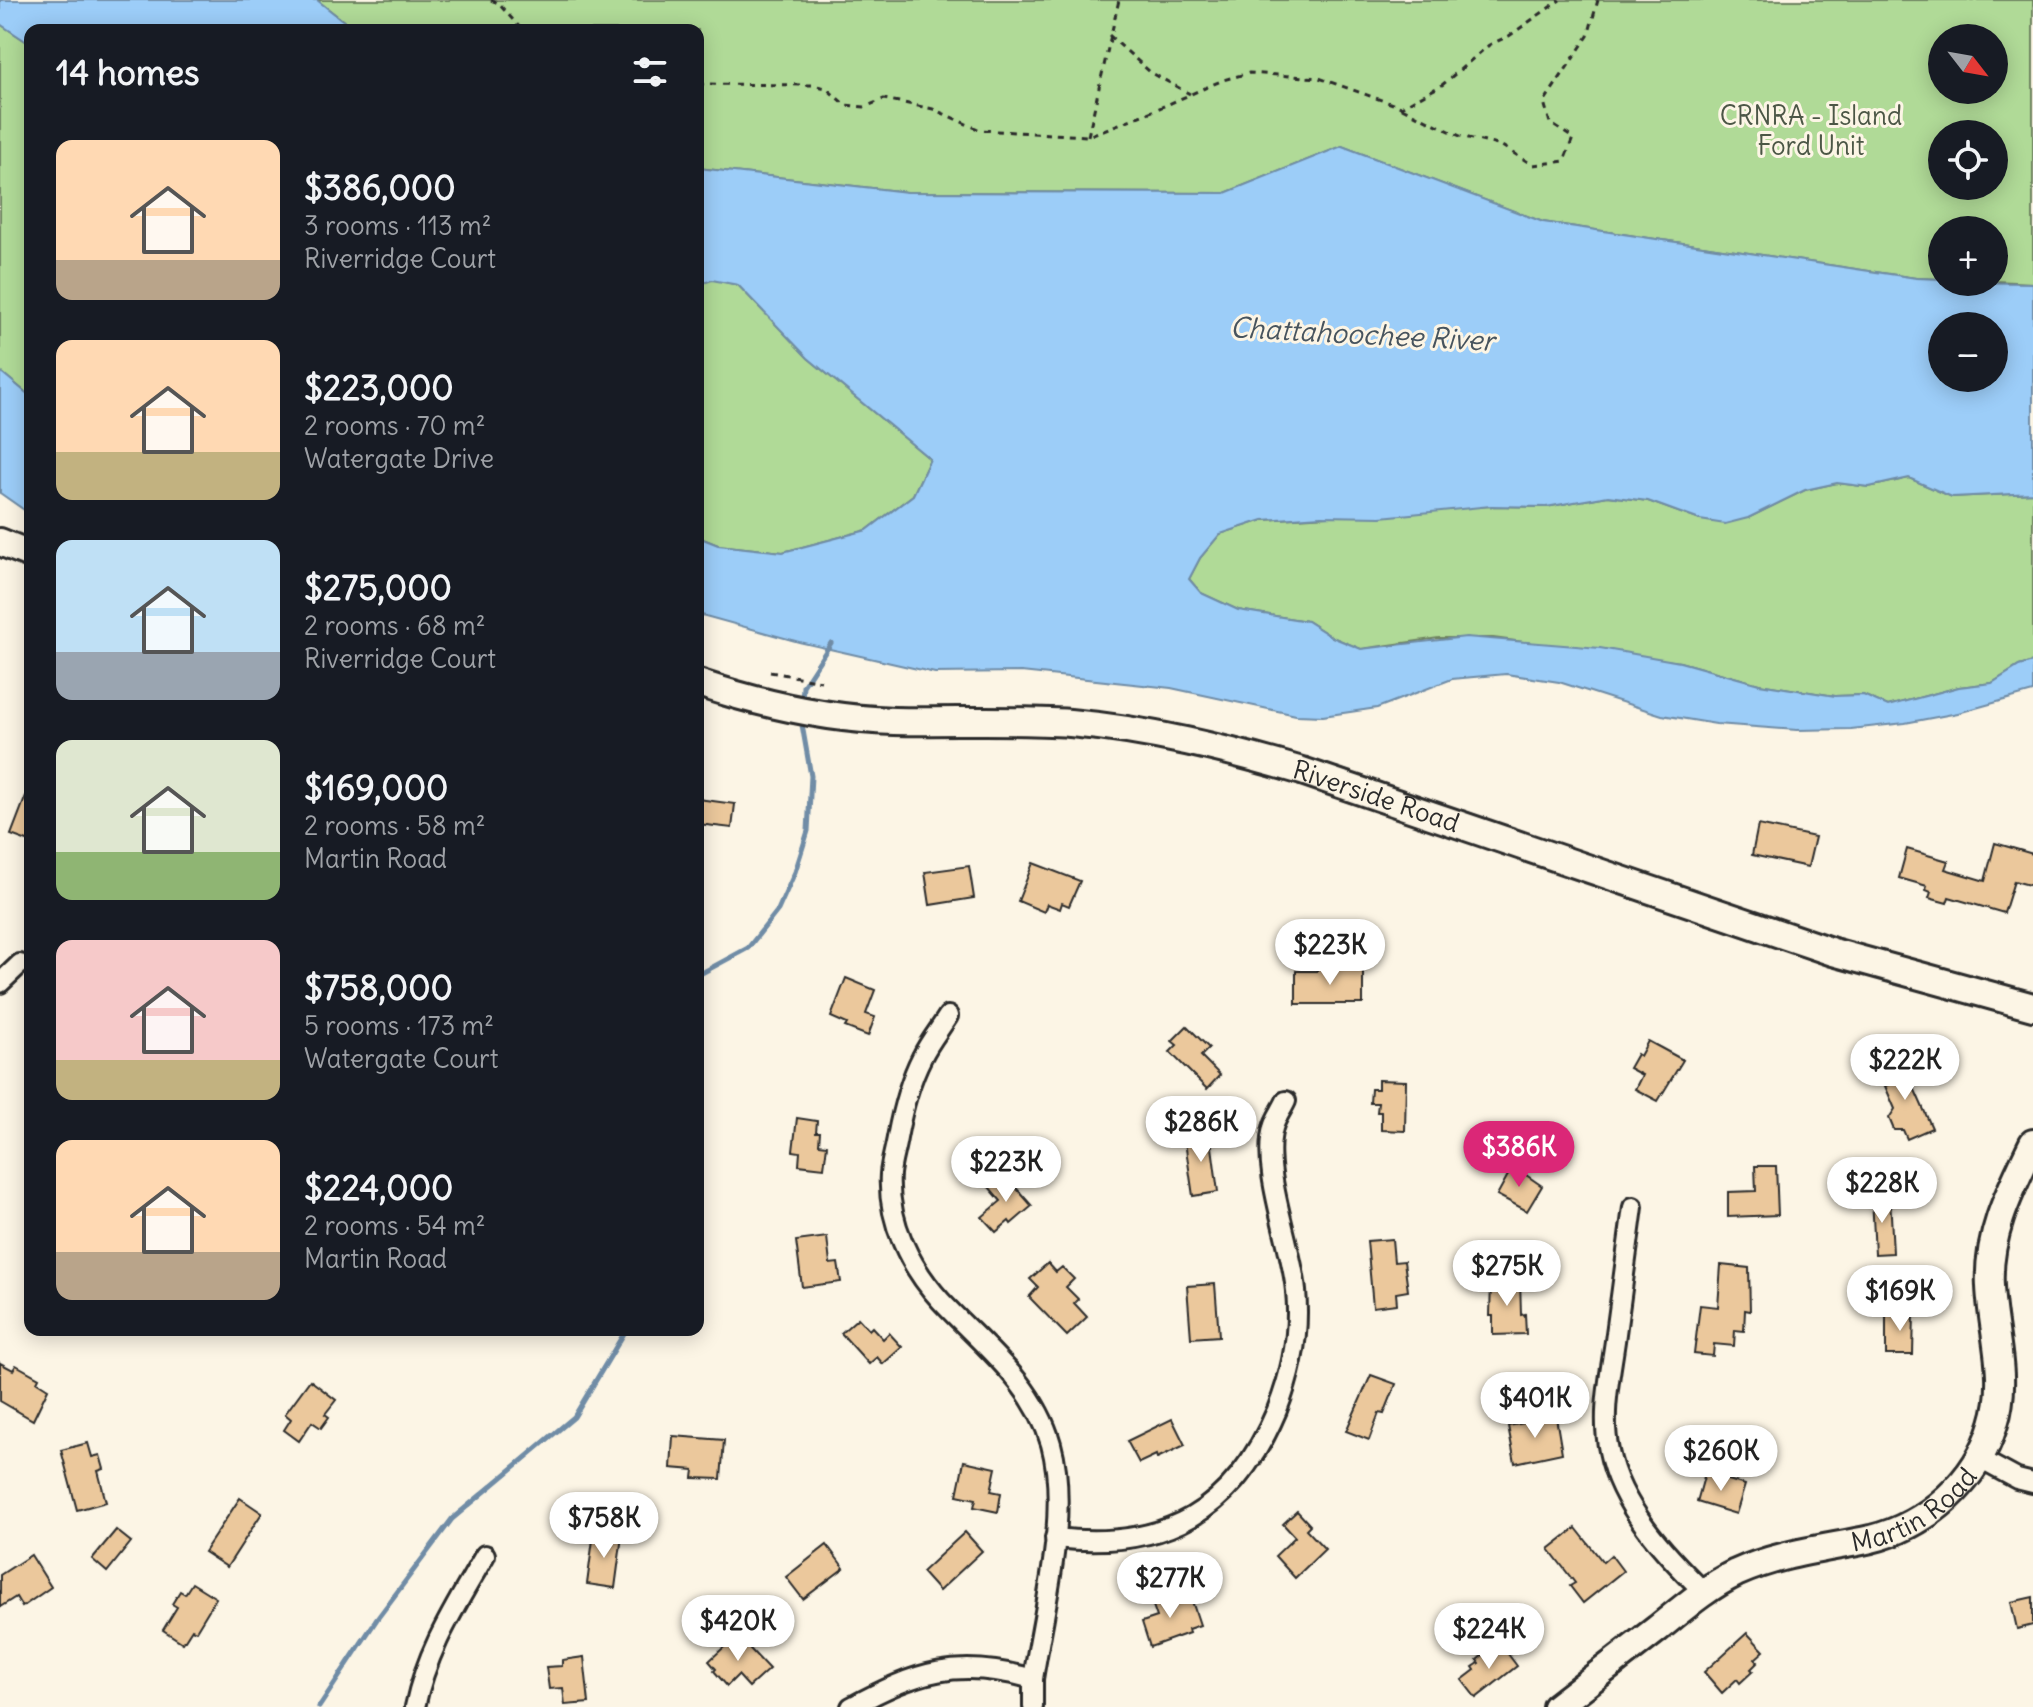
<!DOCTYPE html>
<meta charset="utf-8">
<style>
body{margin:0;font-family:Delius,sans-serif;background:#20242c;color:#f1f3f6;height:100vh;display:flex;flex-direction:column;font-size:30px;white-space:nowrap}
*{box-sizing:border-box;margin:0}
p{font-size:26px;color:#9ea1a6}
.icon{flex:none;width:44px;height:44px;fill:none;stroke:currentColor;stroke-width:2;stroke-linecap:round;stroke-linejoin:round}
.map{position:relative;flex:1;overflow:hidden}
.sheet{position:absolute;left:24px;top:24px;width:680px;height:1312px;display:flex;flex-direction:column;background:#171b24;border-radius:16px;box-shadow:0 4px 20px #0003}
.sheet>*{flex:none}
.needle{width:52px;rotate:121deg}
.controls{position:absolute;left:1928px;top:24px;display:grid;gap:16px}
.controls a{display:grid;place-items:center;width:80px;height:80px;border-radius:50%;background:#171b24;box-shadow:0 4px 20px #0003;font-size:40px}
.price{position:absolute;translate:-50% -68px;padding:0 18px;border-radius:28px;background:#fff;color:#222;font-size:26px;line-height:52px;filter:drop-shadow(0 2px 4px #0008)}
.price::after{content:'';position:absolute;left:50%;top:48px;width:24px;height:18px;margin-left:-12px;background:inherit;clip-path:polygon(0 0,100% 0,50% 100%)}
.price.current{background:#db2777;color:#fff}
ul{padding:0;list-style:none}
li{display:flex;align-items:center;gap:24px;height:200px;padding:0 32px}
li span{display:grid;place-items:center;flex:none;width:224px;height:160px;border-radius:16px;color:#555}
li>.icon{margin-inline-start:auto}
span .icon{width:96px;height:96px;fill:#fffc;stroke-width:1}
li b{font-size:34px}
h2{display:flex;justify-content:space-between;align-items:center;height:96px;padding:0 32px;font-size:34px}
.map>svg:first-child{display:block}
.green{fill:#b0da97;stroke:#6e8261;stroke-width:2;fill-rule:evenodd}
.water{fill:#9ccdf8;stroke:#6f8ca6;stroke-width:2;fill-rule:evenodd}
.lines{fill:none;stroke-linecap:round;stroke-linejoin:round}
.stream{stroke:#6f8ca6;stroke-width:5}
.building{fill:#ebc89c;stroke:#2b2b2b;stroke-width:2}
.street-casing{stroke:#2b2b2b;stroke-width:24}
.secondary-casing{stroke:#2b2b2b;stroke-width:32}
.path{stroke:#2b2b2b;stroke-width:3;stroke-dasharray:6 6;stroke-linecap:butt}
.street{stroke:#fcf5e5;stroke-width:18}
.secondary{stroke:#fcf5e5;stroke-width:26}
.labels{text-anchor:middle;stroke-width:6;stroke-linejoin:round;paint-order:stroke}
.park-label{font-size:26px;fill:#4c5746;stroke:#fcf5e5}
.street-label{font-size:26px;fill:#2b2b2b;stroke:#fcf5e5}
.water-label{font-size:28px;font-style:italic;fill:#47545e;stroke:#fcf5e5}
</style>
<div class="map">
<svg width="2033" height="1707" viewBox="0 0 2033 1707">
<rect width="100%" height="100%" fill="#fcf5e5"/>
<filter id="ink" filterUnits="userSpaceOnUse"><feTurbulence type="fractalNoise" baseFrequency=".0125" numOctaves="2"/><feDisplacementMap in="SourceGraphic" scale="16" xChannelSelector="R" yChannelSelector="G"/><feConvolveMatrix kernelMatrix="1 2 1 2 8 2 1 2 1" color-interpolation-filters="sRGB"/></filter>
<g filter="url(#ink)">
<g class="green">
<path d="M317,0H2033V283L1994,281V230H1942V279L1916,278L1543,222L1342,146L1225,193L907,192L698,168V30H355ZM1942,38H1994V90H1942ZM1942,134H1994V186H1942Z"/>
<polygon points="0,24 30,44 30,396 0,371"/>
<polygon points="712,279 738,285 808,358 930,459 913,495 867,530 783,552 718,545 698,537 698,285"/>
<polygon points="1909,478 1952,497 2033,493 2033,662 2019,666 1992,683 1959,687 1888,706 1863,695 1835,696 1759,684 1680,662 1493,638 1439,638 1361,649 1332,637 1307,621 1238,610 1201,593 1189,579 1200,558 1220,534 1263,520 1491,506 1546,507 1608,496 1648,501 1700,520 1748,518 1805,490 1837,483 1869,487"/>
</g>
<g class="water">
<polygon points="0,0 317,0 355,30 30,30 30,44 0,24"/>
<path d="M1342,146L1543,222L1916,278L1942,279V282L2033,283V493L1952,497L1909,478L1869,487L1837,483L1805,490L1748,518L1725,524L1700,520L1648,501L1608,496L1546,507L1491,506L1381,517L1321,516L1263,520L1220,534L1200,558L1189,579L1201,593L1238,610L1307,621L1332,637L1361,649L1466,637L1600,648L1680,662L1759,684L1835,696L1863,695L1888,706L1959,687L1992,683L2019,666L2033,662V692L1958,713L1905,723L1851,729L1797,730L1716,724L1662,715L1559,682L1506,674L1452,679L1377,708L1323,716L1296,715L1171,688L1021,672L935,673L799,642L698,614V537L718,545L783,552L867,530L913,495L930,459L808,358L738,285L712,280L698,285V168L907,192L1225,193ZM1942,326H1994V378H1942Z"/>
<polygon points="0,371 30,396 30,514 0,493"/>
</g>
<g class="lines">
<g class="stream">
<polyline points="802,701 803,686 831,643"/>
<polyline points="698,975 748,948 778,910 795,872 808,831 811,776 801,719"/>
<polyline points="319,1707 377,1619 452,1519 574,1417 626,1330"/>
</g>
</g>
<g class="building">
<polygon points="29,788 30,789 30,842 11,835"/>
<polygon points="698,799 735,804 732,828 698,824"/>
<polygon points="1758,825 1815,837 1808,867 1752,855"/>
<polygon points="1995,843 2033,854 2033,886 2014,881 2004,913 1949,897 1947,903 1929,898 1931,892 1926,890 1927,886 1899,878 1907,849 1948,861 1945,869 1985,881"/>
<polygon points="1033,863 1080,881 1069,906 1062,903 1060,909 1047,904 1044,912 1018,901"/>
<polygon points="969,866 974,898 930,905 925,872"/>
<polygon points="1317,967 1363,970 1363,1004 1296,1004 1296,971 1317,971"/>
<polygon points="846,978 875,990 866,1014 875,1017 868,1036 845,1027 847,1024 831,1017"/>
<polygon points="1187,1026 1209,1048 1201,1056 1220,1075 1207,1089 1170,1052 1177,1045 1172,1041"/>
<polygon points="1648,1041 1683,1060 1658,1101 1635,1089 1642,1075 1629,1068 1637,1054 1640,1056"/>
<polygon points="1901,1059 1932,1128 1907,1139 1903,1130 1894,1130 1889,1118 1895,1109 1885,1086 1890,1084 1883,1068"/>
<polygon points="1378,1080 1406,1081 1405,1131 1381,1130 1381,1112 1377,1112 1378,1103 1370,1103 1371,1089 1378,1089"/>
<polygon points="797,1118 817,1121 816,1132 820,1132 819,1144 827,1145 824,1168 799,1165 800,1152 793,1151"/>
<polygon points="1210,1132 1218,1192 1193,1196 1184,1135"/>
<polygon points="1513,1166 1542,1186 1527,1211 1497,1195"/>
<polygon points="1755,1166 1776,1166 1778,1215 1728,1217 1728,1192 1756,1191"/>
<polygon points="1004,1174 1032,1206 1011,1224 1009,1221 996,1232 982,1217 1001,1201 989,1187"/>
<polygon points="1890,1196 1893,1253 1875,1254 1872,1197"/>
<polygon points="827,1237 830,1264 838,1263 841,1282 802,1287 796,1241"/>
<polygon points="1392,1239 1394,1262 1404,1261 1408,1291 1396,1293 1397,1304 1373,1307 1367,1241"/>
<polygon points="1048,1263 1056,1272 1062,1267 1074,1279 1066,1287 1078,1299 1074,1303 1087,1317 1067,1336 1029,1297 1038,1287 1030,1279"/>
<polygon points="1721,1265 1749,1268 1750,1311 1745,1310 1744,1331 1735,1330 1734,1346 1714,1344 1713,1356 1694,1354 1700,1305 1718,1307"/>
<polygon points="1520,1280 1521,1315 1525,1314 1526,1334 1493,1335 1493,1316 1490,1316 1491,1281"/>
<polygon points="1215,1284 1219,1336 1191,1338 1187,1286"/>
<polygon points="1886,1312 1914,1312 1913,1355 1886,1355"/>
<polygon points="858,1318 869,1330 872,1327 883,1339 889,1333 902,1347 883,1364 877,1357 869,1364 841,1333"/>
<polygon points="0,1363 13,1370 16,1365 39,1378 37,1382 48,1389 33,1420 0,1401"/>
<polygon points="1371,1375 1396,1384 1384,1414 1379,1413 1369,1440 1346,1431"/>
<polygon points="310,1380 336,1400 325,1414 329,1417 321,1428 312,1422 299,1441 284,1430 291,1419 285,1414"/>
<polygon points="1556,1417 1562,1453 1515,1463 1508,1426"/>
<polygon points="1172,1419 1185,1445 1157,1458 1156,1455 1139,1463 1127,1441"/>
<polygon points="673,1436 724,1440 721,1479 693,1478 694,1470 671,1468"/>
<polygon points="88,1443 92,1457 100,1455 104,1469 98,1471 106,1502 77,1510 61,1450"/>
<polygon points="964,1461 996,1468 991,1491 1001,1493 998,1512 974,1507 976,1499 957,1495"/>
<polygon points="1705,1473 1745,1485 1736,1514 1697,1502"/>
<polygon points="240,1498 262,1513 227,1567 204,1552"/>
<polygon points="1297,1511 1310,1525 1306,1529 1325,1549 1295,1578 1275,1556 1295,1537 1283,1524"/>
<polygon points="1576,1528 1603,1562 1611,1555 1623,1571 1583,1603 1570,1586 1575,1583 1549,1549"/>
<polygon points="116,1530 131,1542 107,1572 92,1559"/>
<polygon points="594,1532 622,1536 615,1588 587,1584"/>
<polygon points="965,1532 982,1551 939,1591 922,1572"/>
<polygon points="827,1545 844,1568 803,1599 786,1577"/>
<polygon points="31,1555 51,1587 22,1607 16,1597 0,1607 0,1575"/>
<polygon points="192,1583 216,1598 196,1631 192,1629 183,1643 163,1630 177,1607 172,1604 180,1591 185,1594"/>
<polygon points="1171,1593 1174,1604 1191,1598 1200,1625 1188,1629 1189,1633 1150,1647 1142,1622 1157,1617 1151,1600"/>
<polygon points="2033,1597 2033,1625 2017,1629 2011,1602"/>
<polygon points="1747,1633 1764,1651 1755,1659 1758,1662 1751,1669 1753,1671 1740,1683 1737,1679 1722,1693 1704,1672"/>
<polygon points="737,1635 769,1669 749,1687 738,1675 727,1686 714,1671 716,1669 709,1661"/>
<polygon points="1502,1646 1517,1666 1476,1698 1462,1680 1475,1670 1473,1667 1479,1663 1477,1660 1490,1649 1493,1653"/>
<polygon points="584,1657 589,1703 565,1705 563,1688 549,1689 546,1667 562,1666 562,1660"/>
</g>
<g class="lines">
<g class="street-casing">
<g id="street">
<polyline points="0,983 20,964"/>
<path d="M948,1016C940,1029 929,1042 922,1057C909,1082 902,1111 897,1138C895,1150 891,1162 890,1174C887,1221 910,1267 941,1301C982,1345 1034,1383 1051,1444C1070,1512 1044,1609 1033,1679V1707"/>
<path d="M1633,1207C1627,1252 1621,1296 1615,1341C1610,1377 1601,1415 1609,1451C1620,1506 1665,1554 1704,1592"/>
<polyline points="1980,1459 2017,1479 2033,1483"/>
<path d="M1055,1538C1165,1551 1234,1512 1277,1410C1292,1372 1300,1332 1296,1291C1292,1245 1261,1171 1273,1128C1275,1119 1282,1110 1286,1101"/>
<path d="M415,1707C427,1649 456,1606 485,1555"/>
<path d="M851,1707C917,1671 958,1658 1033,1679"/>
</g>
</g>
<g class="secondary-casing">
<g id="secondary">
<polyline points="0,542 30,554"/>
<path id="s1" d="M698,683C761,704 828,719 894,721C953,722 1012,719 1070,723C1150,730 1226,749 1302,771L1833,952L2033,1007"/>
<path id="s2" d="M1556,1707C1590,1681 1623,1655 1657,1629C1682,1609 1707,1587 1736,1573C1780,1553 1825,1549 1871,1539C1928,1525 1977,1481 1994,1424C2009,1377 1992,1334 1990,1286C1987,1234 2011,1189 2033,1143"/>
</g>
</g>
<g class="path">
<polyline points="491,0 498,3 522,30"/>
<polyline points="1109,35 1150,72 1190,94"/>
<polyline points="698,84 813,85 826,88 845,105 865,107 884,99 933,109 980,130 1088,136 1155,110 1223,80 1249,73 1319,78 1401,107 1442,85 1489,45 1509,36 1560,0"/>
<polyline points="1402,108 1460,136 1502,146 1533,165 1564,161 1573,138 1550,123 1544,102 1588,36 1598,0"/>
<polyline points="1088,136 1119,0"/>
<polyline points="770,672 821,681"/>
</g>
<use href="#street" class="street"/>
<use href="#secondary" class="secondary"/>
</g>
</g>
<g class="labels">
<g class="park-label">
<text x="1811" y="125">CRNRA - Island<tspan x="1811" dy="30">Ford Unit</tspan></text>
</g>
<g class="street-label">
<text dy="9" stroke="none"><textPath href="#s1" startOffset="692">Riverside Road</textPath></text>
<text dy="9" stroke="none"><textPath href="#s2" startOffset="416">Martin Road</textPath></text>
</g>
<g class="water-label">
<text transform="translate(1362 334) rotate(3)" y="10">Chattahoochee River</text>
</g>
</g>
</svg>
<div class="controls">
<a><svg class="needle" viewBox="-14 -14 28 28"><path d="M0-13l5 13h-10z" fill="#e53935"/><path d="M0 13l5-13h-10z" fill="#9ea1a6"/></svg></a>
<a><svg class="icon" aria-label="locate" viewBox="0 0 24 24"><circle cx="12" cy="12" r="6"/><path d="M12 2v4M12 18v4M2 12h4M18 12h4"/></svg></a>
<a>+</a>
<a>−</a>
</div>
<b class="price" style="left:1330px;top:987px">$223K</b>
<b class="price" style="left:1905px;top:1102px">$222K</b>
<b class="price" style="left:1201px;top:1164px">$286K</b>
<b class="price current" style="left:1519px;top:1189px">$386K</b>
<b class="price" style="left:1006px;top:1204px">$223K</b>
<b class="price" style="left:1882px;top:1225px">$228K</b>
<b class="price" style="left:1507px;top:1308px">$275K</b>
<b class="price" style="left:1900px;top:1333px">$169K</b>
<b class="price" style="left:1535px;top:1440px">$401K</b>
<b class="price" style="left:1721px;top:1493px">$260K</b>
<b class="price" style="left:604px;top:1560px">$758K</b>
<b class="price" style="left:1170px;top:1620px">$277K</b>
<b class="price" style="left:738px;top:1663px">$420K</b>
<b class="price" style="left:1489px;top:1671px">$224K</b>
<section class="sheet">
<h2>14 homes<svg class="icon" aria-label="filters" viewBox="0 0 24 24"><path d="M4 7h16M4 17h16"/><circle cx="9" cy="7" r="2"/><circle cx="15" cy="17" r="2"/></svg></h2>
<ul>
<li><span style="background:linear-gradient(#ffd9b3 75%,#b9a48a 0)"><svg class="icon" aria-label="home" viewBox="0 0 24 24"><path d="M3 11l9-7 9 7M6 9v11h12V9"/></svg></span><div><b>$386,000</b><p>3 rooms · 113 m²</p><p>Riverridge Court</p></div></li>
<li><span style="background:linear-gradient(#ffd9b3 70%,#c2b280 0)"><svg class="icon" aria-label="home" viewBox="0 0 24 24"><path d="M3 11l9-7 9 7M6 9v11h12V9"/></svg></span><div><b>$223,000</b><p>2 rooms · 70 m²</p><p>Watergate Drive</p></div></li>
<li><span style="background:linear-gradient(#bfe0f5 70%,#9aa5b1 0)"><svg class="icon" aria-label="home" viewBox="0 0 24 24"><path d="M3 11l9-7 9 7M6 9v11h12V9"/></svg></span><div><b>$275,000</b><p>2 rooms · 68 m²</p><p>Riverridge Court</p></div></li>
<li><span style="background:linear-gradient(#dfe7d0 70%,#8fb573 0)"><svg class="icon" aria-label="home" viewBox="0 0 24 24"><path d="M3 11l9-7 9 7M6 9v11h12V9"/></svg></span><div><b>$169,000</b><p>2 rooms · 58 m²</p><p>Martin Road</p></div></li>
<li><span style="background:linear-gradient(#f6c9c9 75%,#c2b280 0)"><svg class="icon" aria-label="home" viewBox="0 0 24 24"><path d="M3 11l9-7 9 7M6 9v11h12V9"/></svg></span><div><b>$758,000</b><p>5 rooms · 173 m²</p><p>Watergate Court</p></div></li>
<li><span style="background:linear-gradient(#ffd9b3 70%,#b9a48a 0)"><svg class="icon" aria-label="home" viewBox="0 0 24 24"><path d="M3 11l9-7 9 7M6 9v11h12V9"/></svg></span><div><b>$224,000</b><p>2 rooms · 54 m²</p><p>Martin Road</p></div></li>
</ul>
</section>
</div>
